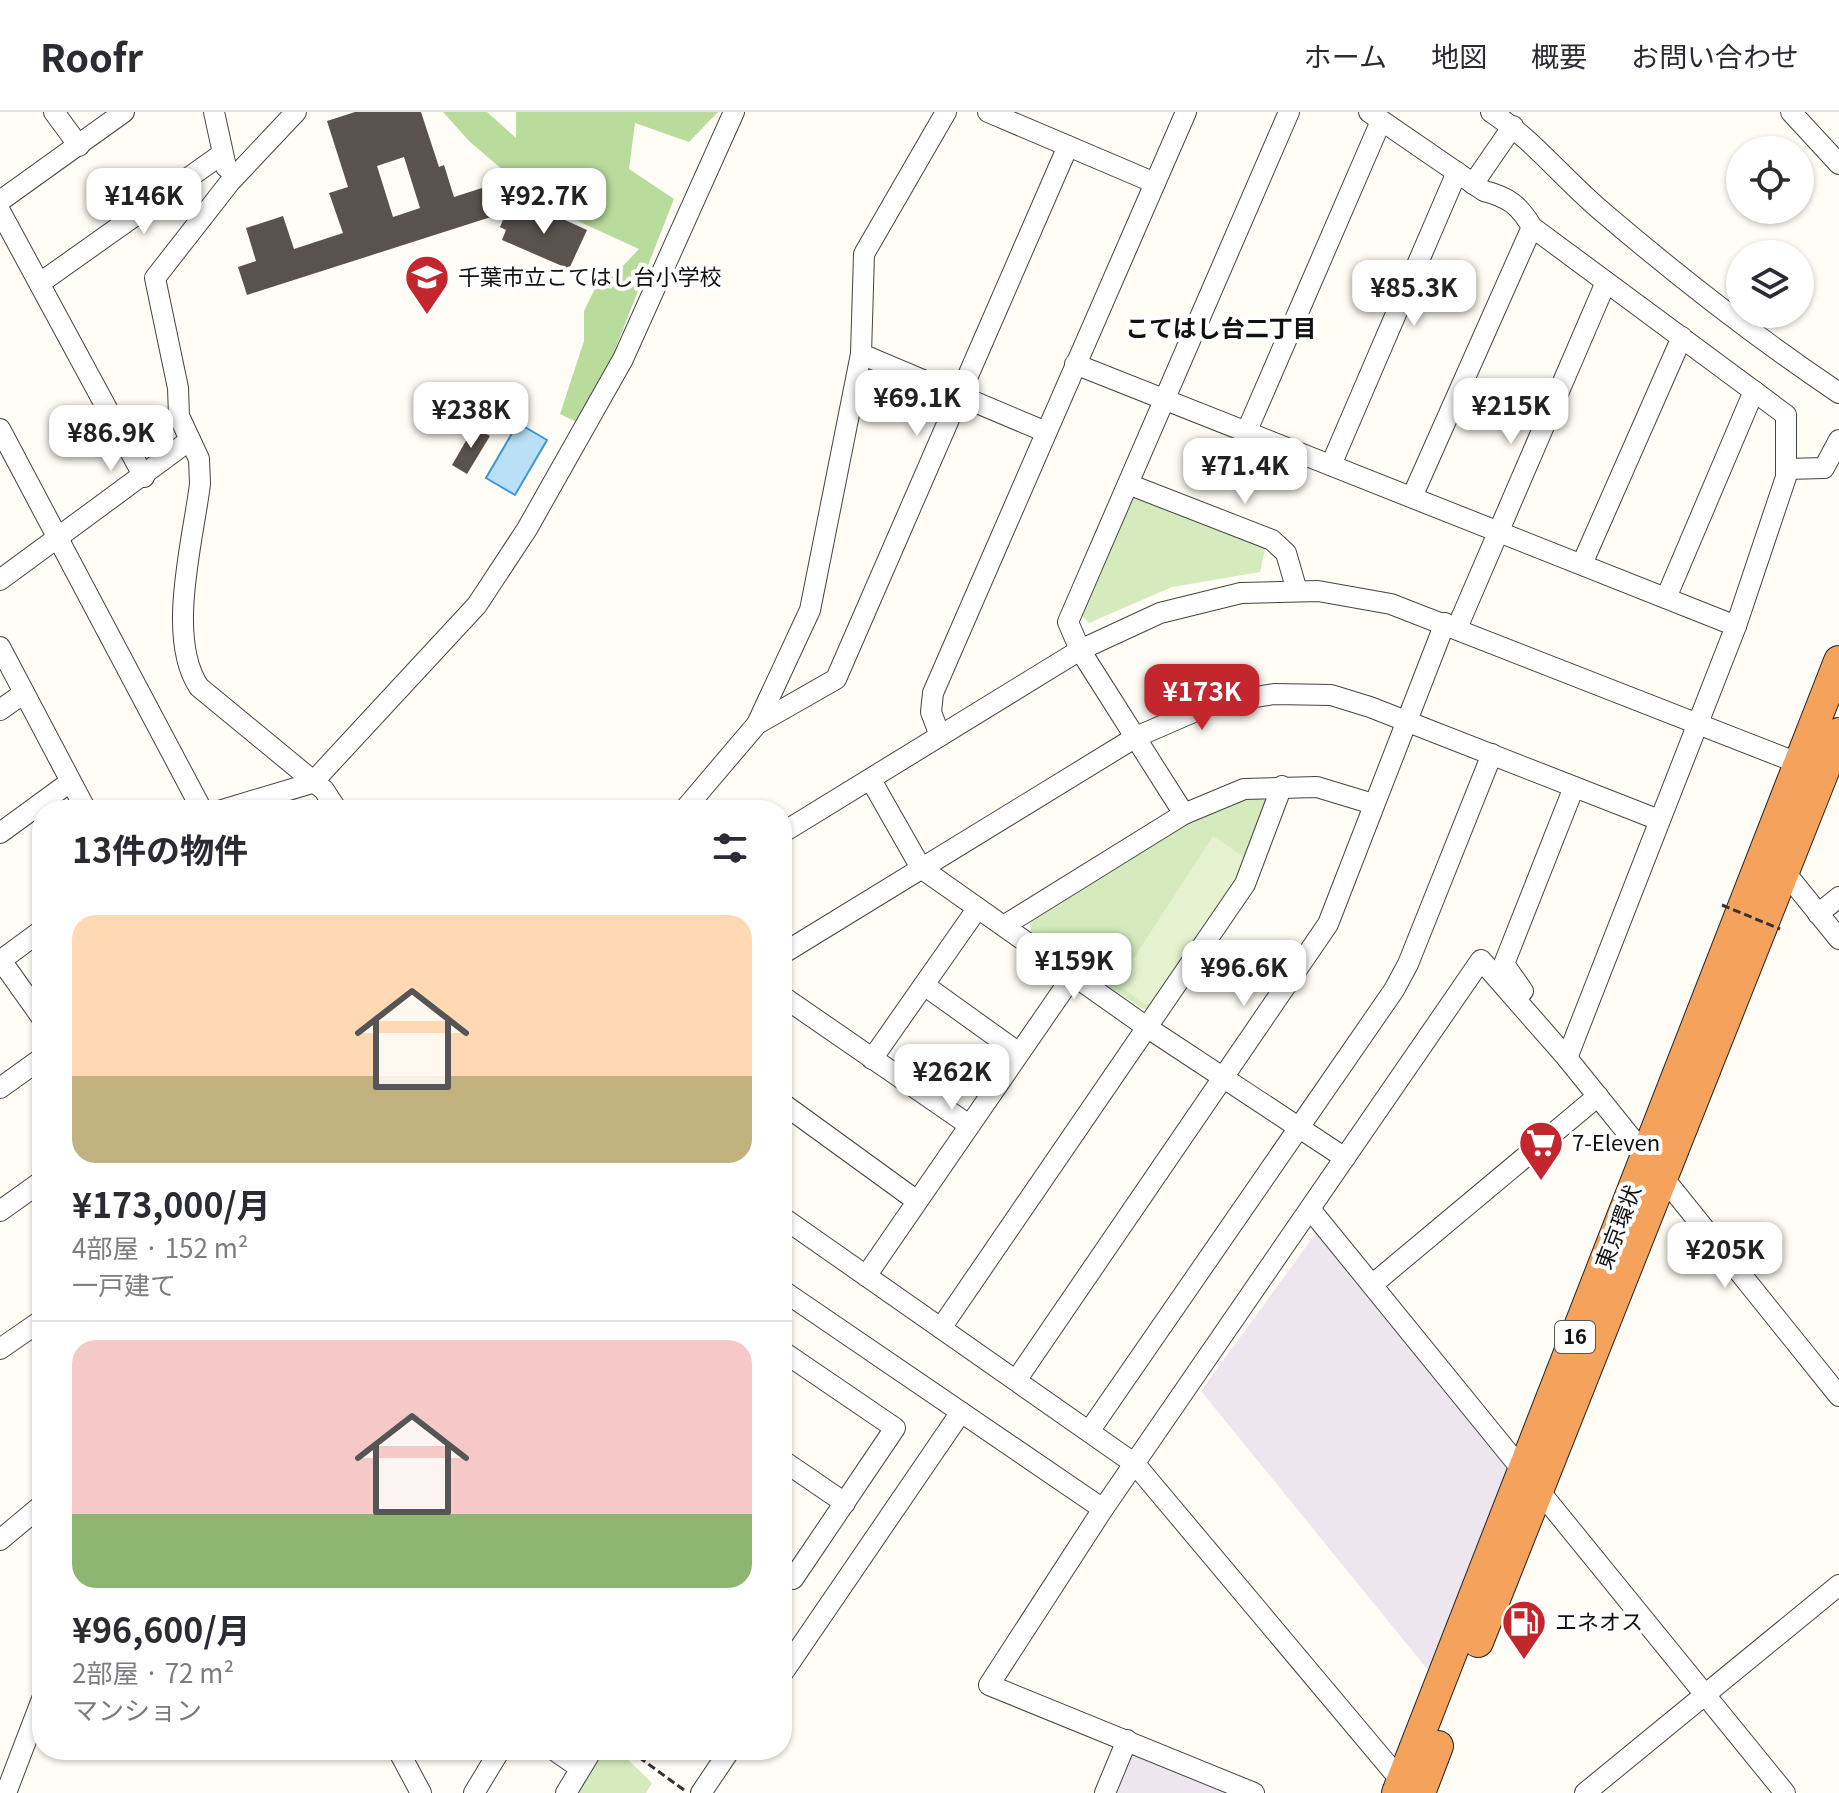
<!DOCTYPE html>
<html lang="ja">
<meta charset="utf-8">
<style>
body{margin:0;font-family:Georgia,"Noto Sans JP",serif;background:#f2f2f3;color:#2b2b33;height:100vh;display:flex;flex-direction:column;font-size:30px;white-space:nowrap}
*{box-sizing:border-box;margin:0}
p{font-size:26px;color:#7c7c81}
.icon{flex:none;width:44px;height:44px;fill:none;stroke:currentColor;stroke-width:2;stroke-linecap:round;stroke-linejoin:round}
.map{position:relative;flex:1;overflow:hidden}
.details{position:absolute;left:32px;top:688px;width:760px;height:960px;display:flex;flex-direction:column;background:#fff;border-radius:32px;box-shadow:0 2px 6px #0004}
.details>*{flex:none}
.fabs{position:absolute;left:1726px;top:24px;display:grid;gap:16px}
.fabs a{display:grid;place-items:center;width:88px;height:88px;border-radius:50%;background:#fff;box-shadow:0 2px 6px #0004;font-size:40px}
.price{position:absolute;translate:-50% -68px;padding:0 18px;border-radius:16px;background:#fff;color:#222;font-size:26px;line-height:52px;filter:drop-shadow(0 2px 4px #0008)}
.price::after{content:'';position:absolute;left:50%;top:48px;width:24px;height:18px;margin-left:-12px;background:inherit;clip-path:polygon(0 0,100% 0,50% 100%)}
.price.active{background:#c4262e;color:#fff}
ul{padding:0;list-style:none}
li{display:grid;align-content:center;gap:16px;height:424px;padding:0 40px}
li+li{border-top:2px solid #e1e1e2}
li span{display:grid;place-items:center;height:248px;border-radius:24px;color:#555}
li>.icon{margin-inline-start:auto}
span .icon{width:144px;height:144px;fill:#fffc;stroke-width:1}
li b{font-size:34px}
h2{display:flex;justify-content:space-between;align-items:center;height:96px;padding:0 40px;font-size:34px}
header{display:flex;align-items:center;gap:48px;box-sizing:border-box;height:112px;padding:0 40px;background:#fff;border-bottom:2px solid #e1e1e2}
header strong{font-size:38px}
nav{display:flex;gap:44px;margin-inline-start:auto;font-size:28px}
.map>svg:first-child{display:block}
.industrial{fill:#eee6ef}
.green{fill:#d5ebbd}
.forest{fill:#b9dc9c}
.pitch{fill:#e6f2cf}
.water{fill:#b9e0f7;stroke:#3f96cf;stroke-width:2}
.building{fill:#5a524d;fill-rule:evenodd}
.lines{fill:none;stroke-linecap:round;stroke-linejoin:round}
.minor-casing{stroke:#444;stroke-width:22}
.highway-casing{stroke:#222;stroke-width:32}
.path{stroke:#333;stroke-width:3;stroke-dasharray:8 4;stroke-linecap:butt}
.minor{stroke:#fff;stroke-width:20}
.highway{stroke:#f5a25d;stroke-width:30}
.path-bridge{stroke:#333;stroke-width:3;stroke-dasharray:8 4;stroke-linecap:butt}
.labels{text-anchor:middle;stroke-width:8;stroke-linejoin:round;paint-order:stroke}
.shield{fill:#fff;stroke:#585858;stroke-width:2}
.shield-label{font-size:20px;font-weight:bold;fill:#111}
.poi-label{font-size:22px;fill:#111;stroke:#fff;text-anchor:start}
.street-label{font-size:22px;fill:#111;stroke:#fff}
.neighbourhood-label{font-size:24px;font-weight:bold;fill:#111;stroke:#fff}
</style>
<header>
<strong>Roofr</strong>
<nav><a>ホーム</a><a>地図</a><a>概要</a><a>お問い合わせ</a></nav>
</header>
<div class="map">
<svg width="1839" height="1681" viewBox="0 0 1839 1681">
<rect width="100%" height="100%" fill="#fffdf5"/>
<g class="industrial">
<polygon points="1316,1121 1511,1355 1432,1563 1201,1279"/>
<polygon points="1132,1642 1228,1681 1117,1681"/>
</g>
<g class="green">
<polygon points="1139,382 1266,433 1260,460 1172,475 1089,511 1079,501 1128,385"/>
<path d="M1266,682L1272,689L1239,773L1155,897H1143L1031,823L1030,808C1103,763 1182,699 1266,682Z"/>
<polygon points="599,1638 618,1638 652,1671 646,1681 574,1681"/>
</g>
<polygon class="forest" points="443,0 487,0 516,26 516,0 718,0 689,30 635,11 629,57 674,87 585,314 560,302 584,229 584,199 602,162 620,157 639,137 545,94 469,29"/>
<polygon class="pitch" points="1213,724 1247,747 1229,781 1154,892 1144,892 1117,872"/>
<polygon class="water" points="518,311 547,328 515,383 486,366"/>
<g class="building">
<path d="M355,0H421L439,55L444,53L454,85L485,75L494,104L247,183L238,155L256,149L246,116L283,104L294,137L343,121L329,81L348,75L327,9ZM404,45L420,96L393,105L377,54Z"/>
<polygon points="508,96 538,109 543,98 587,118 569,157 502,128 506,118 500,115"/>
<polygon points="474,315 490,324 467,362 452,353"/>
</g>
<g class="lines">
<g class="minor-casing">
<g id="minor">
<polyline points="54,0 79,34"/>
<polyline points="214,0 226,55"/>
<path d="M296,0L230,70L155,166L178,276L179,304L199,347L200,372C193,429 166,526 199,575L324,678L337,698"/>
<polyline points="988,0 1155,71"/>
<path d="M1369,0L1484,79C1508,85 1519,93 1532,115L1786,303V365L1736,514L1567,946"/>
<path d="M1491,0C1534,28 1565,69 1605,102C1680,166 1757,226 1839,281"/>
<polyline points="1791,0 1839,52"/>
<polyline points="1473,72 1513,14"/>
<polyline points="0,89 124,0"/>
<polyline points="0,99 144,365"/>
<polyline points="40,171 222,42"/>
<polyline points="861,242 1046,320"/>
<polyline points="1075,252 1736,514"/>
<polyline points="0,317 202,698"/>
<polyline points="1246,321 1381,9"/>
<polyline points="1331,353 1457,60"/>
<polyline points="1786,357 1824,356 1839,328"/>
<polyline points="1128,372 1272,428 1286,441 1297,479"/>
<polyline points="1412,385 1532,115"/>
<polyline points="1582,452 1682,225"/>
<polyline points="0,468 190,328"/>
<polyline points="1666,486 1754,279"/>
<polyline points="1457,516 1606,170"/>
<polyline points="0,535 86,698"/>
<polyline points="0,598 24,581"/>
<polyline points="757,612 836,567 1068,34"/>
<polyline points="940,624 931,600 933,581 1186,0"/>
<polyline points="871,668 921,756 1148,916 1345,1046"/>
<polyline points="222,698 312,671 477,493 527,417 623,247 734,0"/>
<polyline points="684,698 757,612 810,498 861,242 864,142 946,0"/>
<polyline points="1184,702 1080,538 1068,510 1289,0"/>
<polyline points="0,721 70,670"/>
<polyline points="782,721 1080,538 1160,501 1241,481 1318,479 1391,492 1808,655"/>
<polyline points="1784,759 1839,827"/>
<polyline points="1818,802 1839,785"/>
<polyline points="1005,813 1184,702 1244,677 1317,675 1373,692"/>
<polyline points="782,842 1136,625 1212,592 1274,582 1331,583 1370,595 1659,708"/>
<polyline points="0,847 42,906"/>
<polyline points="0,849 42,818"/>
<polyline points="924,873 1019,941"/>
<polyline points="1523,879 1504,852 1574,675"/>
<polyline points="782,884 969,1013"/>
<polyline points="872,947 977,797"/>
<polyline points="0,976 42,946"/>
<polyline points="782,991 917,1089"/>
<polyline points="1310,1097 1785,1681"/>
<polyline points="0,1099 42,1069"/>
<polyline points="782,1105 1135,1352 1402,1670"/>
<polyline points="866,1164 1074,862"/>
<polyline points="1373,1172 1598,984"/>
<polyline points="782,1178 1103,1397"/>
<polyline points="941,1216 1245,772 1282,674"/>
<polyline points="0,1237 42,1208"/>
<polyline points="782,1239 895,1316 793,1467 782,1460"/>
<polyline points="1017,1267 1328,812 1445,511"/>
<polyline points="1090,1318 1394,878 1408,852 1492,642"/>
<polyline points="782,1348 845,1391"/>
<polyline points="0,1428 42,1393"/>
<polyline points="782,1562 961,1300"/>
<polyline points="398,1638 421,1681"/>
<polyline points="554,1638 580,1656"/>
<polyline points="6,1681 42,1587"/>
<polyline points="474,1681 500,1638"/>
<polyline points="566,1681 592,1638"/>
<polyline points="701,1681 730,1638"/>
<polyline points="1105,1681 1127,1628"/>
<polyline points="1254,1681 989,1573 1103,1397 1481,848 1567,946 1839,1284"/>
<polyline points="1585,1681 1839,1473"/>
</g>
</g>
<g class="highway-casing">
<g id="highway">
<polyline points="1478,1530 1839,621"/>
<polyline points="1397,1681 1839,549"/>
<polyline points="1420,1681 1438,1634"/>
</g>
</g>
<polyline class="path" points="629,1638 684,1678"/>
<use href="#minor" class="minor"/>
<use href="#highway" class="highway"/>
<polyline class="path-bridge" points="1722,793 1780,817"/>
</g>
<defs>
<g id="school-pin" transform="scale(2.3)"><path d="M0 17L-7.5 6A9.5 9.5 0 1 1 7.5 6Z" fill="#c4262e" stroke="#fff"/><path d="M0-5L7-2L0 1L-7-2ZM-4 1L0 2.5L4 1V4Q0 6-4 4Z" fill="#fff"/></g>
<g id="supermarket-pin" transform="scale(2.3)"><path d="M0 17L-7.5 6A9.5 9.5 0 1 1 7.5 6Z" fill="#c4262e" stroke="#fff"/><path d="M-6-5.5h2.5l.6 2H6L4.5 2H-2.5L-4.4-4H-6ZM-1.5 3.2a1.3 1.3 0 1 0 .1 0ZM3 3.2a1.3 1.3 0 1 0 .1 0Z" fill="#fff"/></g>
<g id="fuel-pin" transform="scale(2.3)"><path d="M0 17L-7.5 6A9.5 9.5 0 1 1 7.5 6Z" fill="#c4262e" stroke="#fff"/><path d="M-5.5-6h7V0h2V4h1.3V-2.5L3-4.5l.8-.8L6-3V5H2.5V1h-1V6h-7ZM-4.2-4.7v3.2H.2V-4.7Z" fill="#fff"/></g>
</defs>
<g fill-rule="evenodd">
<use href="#school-pin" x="427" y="165"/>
<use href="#supermarket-pin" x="1541" y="1031"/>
<use href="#fuel-pin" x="1524" y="1510"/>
</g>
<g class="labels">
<rect class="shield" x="1555" y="1209" width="40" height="32" rx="6"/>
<g class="shield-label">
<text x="1575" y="1232">16</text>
</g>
<g class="poi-label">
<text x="458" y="173">千葉市立こてはし台小学校</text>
<text x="1572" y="1039">7-Eleven</text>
<text x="1555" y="1518">エネオス</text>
</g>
<g class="street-label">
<text transform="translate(1618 1115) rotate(-69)" y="8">東京環状</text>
</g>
<g class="neighbourhood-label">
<text x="1221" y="225">こてはし台二丁目</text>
</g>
</g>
</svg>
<div class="fabs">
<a><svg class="icon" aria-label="locate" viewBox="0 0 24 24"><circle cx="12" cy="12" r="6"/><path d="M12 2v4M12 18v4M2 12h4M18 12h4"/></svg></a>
<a><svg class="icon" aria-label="layers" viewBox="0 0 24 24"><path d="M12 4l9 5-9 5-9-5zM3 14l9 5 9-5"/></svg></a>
</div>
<b class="price" style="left:144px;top:124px">¥146K</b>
<b class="price" style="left:544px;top:124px">¥92.7K</b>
<b class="price" style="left:1414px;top:216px">¥85.3K</b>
<b class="price" style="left:917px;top:326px">¥69.1K</b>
<b class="price" style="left:1511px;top:334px">¥215K</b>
<b class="price" style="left:471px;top:338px">¥238K</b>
<b class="price" style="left:111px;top:361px">¥86.9K</b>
<b class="price" style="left:1245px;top:394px">¥71.4K</b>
<b class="price active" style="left:1202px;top:620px">¥173K</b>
<b class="price" style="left:1074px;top:889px">¥159K</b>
<b class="price" style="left:1244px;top:896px">¥96.6K</b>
<b class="price" style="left:952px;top:1000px">¥262K</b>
<b class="price" style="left:1725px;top:1178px">¥205K</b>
<section class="details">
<h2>13件の物件<svg class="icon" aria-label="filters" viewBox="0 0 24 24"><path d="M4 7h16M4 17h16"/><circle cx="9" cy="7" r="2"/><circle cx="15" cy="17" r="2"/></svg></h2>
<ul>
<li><span style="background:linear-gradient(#ffd9b3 65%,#c2b280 0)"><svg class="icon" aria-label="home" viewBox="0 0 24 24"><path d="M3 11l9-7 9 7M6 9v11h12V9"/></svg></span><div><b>¥173,000/月</b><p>4部屋 · 152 m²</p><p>一戸建て</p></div></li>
<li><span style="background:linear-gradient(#f6c9c9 70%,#8fb573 0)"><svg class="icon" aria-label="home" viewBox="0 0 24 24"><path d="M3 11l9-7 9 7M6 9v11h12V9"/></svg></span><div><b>¥96,600/月</b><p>2部屋 · 72 m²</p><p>マンション</p></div></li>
</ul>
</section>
</div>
